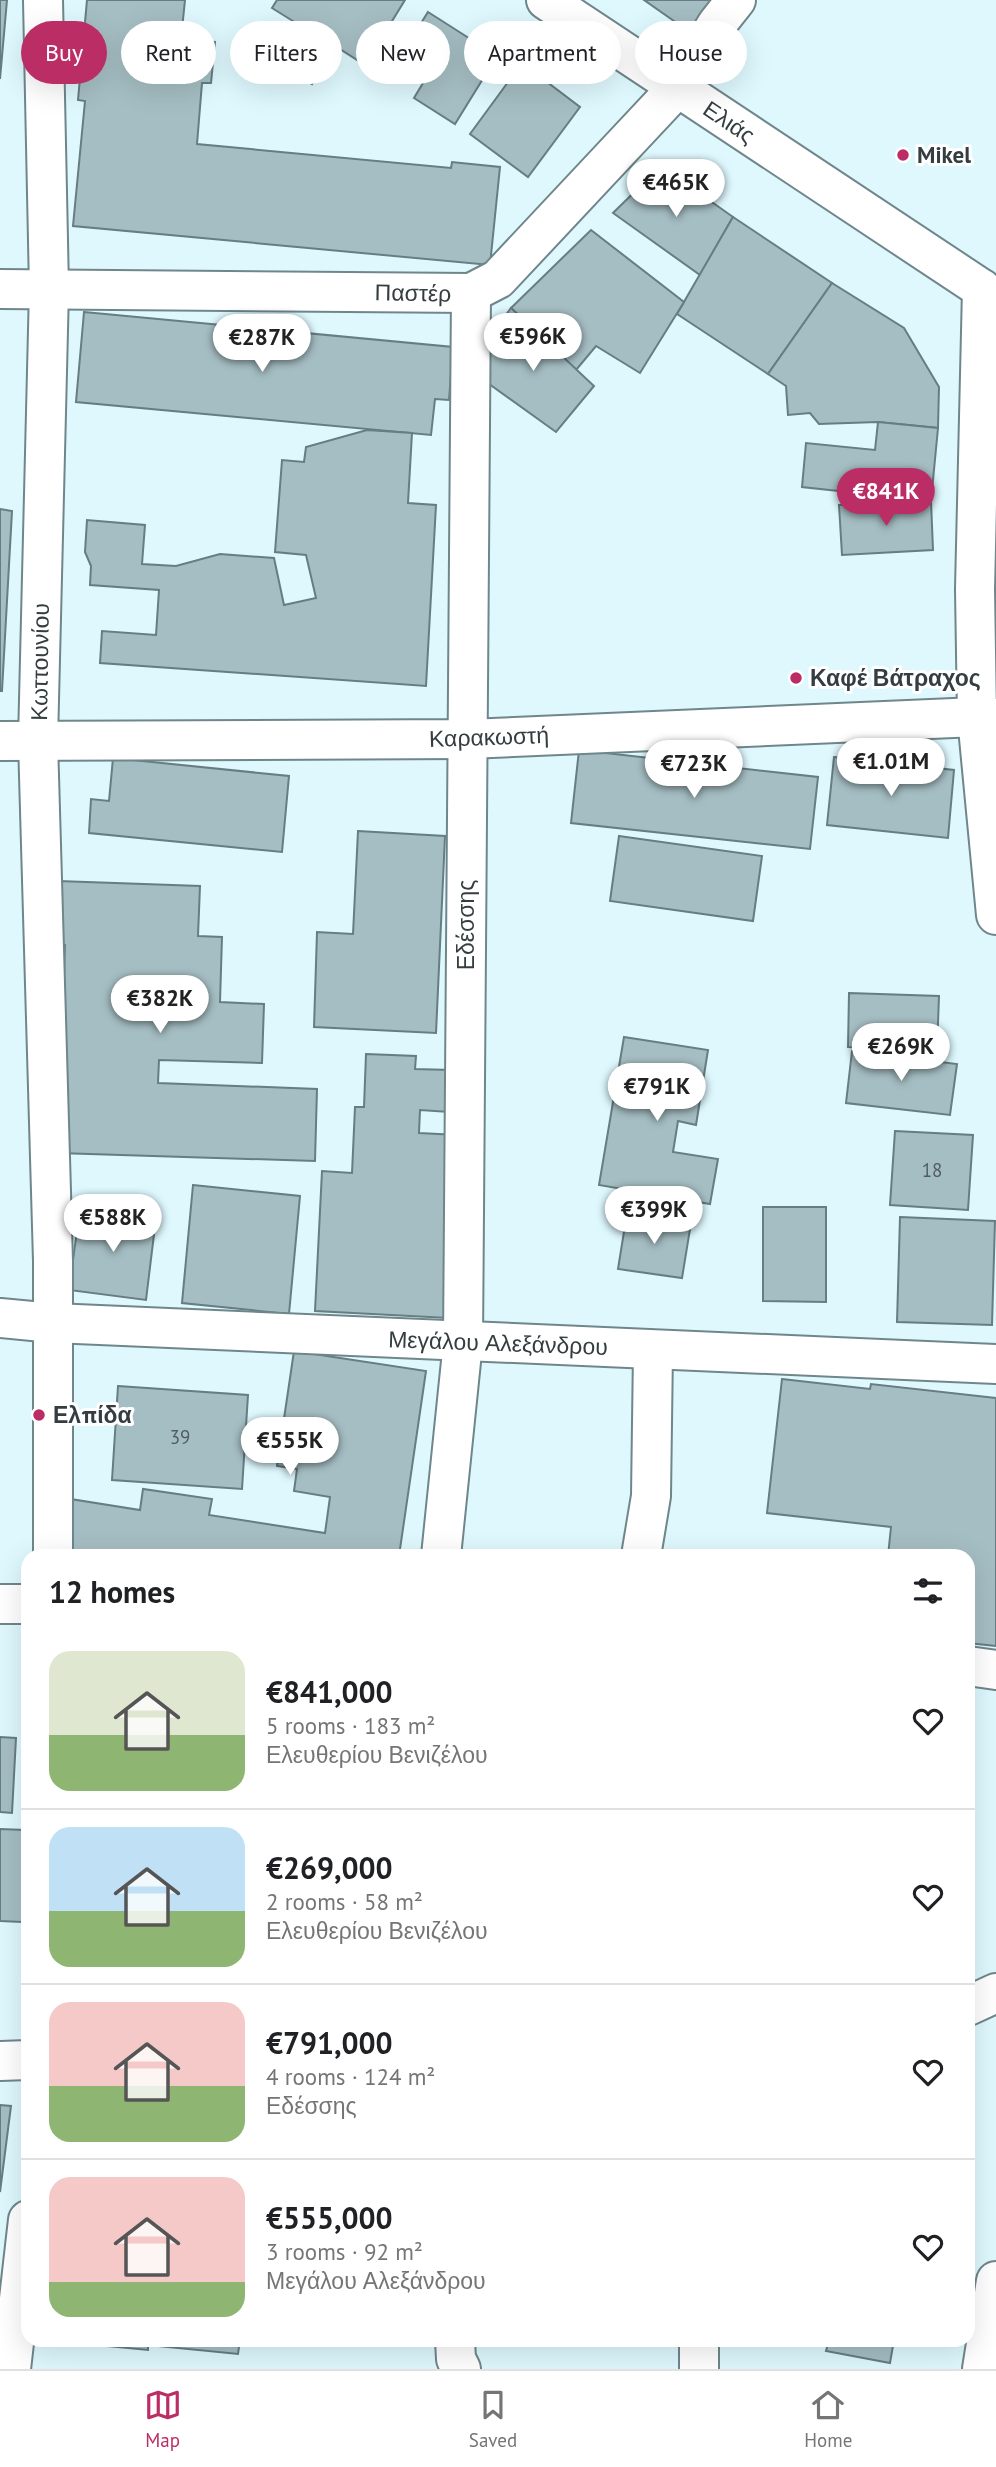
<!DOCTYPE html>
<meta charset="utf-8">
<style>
body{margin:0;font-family:"PT Sans",sans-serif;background:#f2f2f2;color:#202124;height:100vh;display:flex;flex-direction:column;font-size:26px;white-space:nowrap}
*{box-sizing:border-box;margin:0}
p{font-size:23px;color:#757577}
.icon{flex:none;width:38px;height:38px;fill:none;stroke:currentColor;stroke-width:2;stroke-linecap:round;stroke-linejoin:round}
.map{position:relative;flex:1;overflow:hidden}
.details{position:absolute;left:21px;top:1549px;width:954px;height:798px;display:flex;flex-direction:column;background:#fff;border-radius:21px;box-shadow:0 7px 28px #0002}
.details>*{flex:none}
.hud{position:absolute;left:21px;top:21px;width:956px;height:63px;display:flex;gap:14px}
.price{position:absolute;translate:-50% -60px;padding:0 16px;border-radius:24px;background:#fff;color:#222;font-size:23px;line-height:46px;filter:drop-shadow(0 2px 4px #0008)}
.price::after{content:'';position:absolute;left:50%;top:42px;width:21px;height:16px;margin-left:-10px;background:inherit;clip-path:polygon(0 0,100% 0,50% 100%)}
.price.on{background:#ba2e65;color:#fff}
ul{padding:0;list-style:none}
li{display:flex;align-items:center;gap:21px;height:175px;padding:0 28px}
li+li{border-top:2px solid #e0e0e0}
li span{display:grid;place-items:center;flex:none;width:196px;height:140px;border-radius:21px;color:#555}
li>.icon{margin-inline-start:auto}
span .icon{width:84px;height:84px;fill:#fffc;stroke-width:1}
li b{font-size:30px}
h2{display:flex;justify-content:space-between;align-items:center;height:84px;padding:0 28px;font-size:30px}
.pill{padding:0 24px;border-radius:32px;background:#fff;box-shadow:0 7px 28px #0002;font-size:24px;line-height:63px}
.pill.on{background:#ba2e65;color:#fff}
.dock{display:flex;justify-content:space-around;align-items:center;height:98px;border-top:2px solid #e0e0e0;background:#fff;font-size:19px;color:#757577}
.dock a{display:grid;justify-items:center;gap:4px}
.dock .on{color:#ba2e65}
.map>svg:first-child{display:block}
.building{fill:#a5bec3;stroke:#667d82;stroke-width:2}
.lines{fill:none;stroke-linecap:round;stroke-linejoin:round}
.minor-casing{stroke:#6f868b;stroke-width:42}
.major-casing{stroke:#6f868b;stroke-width:42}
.minor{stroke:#fff;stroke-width:38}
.major{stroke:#fff;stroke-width:38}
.poi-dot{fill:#ba2e65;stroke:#fff;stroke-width:2.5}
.labels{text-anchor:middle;stroke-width:6;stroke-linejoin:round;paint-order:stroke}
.number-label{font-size:19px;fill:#505e61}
.street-label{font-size:23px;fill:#343e40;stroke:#fff}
.poi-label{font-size:23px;font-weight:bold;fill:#343e40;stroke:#fff;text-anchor:start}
</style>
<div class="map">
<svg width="996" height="2369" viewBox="0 0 996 2369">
<rect width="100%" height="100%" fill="#def8fe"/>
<g class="building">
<polygon points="0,0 7,0 0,79"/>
<polygon points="87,0 185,0 181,39 215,42 211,83 202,83 197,144 451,168 452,162 500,167 490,265 73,226 85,101 78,100"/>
<polygon points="277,0 405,0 365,65 335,46 312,84 274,60 296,23 272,8"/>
<polygon points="644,0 718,0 691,33"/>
<polygon points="428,12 497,56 455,124 414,98 426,78 398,60"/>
<polygon points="522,63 580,107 528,177 470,134"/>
<polygon points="661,166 733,217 700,275 613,213"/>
<polygon points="733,217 832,283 768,374 677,314"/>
<polygon points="591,230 684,302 640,373 596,346 576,370 511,308"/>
<polygon points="832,283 904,328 939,387 938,428 878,422 819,424 810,413 788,415 786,386 768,374"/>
<polygon points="511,308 594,386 556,432 485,381 489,337"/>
<polygon points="84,312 453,347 449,400 435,399 431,435 76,402"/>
<polygon points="878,422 938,428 931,501 802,487 806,443 875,450"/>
<polygon points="367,430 412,433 408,503 436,505 426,686 100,663 102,631 156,635 159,590 90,585 91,566 85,552 87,520 145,525 142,564 176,566 220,554 274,558 284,605 316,598 306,555 275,552 282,460 304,462 306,447"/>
<polygon points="931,501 933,550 842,555 839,505"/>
<polygon points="0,509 12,511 2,691 0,691"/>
<polygon points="579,750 818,777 810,849 571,823"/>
<polygon points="834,757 954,770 948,838 827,825"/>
<polygon points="113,758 289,776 282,852 89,833 91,799 109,801"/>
<polygon points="358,831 445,836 436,1033 314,1027 317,932 353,934"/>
<polygon points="619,836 762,856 753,921 610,901"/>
<polygon points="58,881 200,886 198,936 222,937 220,1002 264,1004 262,1063 159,1060 158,1083 317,1089 315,1161 58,1153 65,945 57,945"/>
<polygon points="849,993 939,996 937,1050 848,1047"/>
<polygon points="624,1037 708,1050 696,1125 678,1121 673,1152 718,1159 710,1204 599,1185"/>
<polygon points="852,1051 957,1064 950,1115 846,1103"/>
<polygon points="366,1054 416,1056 415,1069 451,1070 449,1112 420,1110 419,1133 458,1135 448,1318 315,1311 322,1171 352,1173 355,1107 364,1107"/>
<polygon points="895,1131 973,1135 968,1210 890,1205"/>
<polygon points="193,1185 300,1196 289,1314 182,1303"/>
<polygon points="763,1207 826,1207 826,1302 763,1301"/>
<polygon points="80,1208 156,1218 146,1300 69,1290"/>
<polygon points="627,1213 691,1223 682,1278 618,1269"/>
<polygon points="900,1217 995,1221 992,1325 897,1322"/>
<polygon points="294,1351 426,1371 399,1556 56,1556 64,1498 140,1510 143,1489 212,1499 209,1515 325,1533 330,1497 294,1491 297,1469 277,1466"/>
<polygon points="782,1379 870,1389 871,1384 996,1398 996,1646 968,1643 968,1556 888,1556 891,1527 767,1513"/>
<polygon points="118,1386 248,1395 242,1489 112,1480"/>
<polygon points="0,1737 16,1738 12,1813 0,1812"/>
<polygon points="0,1829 25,1830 22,1922 0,1921"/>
<polygon points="0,2105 11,2106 0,2192"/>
<polygon points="44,2340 240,2340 238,2354 148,2345 148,2350"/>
<polygon points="829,2340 894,2340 890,2363 826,2351"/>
</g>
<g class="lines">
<g class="minor-casing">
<g id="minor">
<polyline points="43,0 49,289 38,741 53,1261 53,1556"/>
<polyline points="0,289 471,293 498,279 678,87 717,24 736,0"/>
<polyline points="0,741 468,739 977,717 996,718"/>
<polyline points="0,1318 53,1323 996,1364"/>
<polyline points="441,1556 463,1342 471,293"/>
<polyline points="641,1556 651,1496 653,1350"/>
<polyline points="0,1604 28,1604"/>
<polyline points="968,1666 996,1670"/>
<polyline points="968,2006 996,1993"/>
<polyline points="0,2061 28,2060"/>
<polyline points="455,2340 456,2359 461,2369"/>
<polyline points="699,2340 699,2369"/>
<polyline points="11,2369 28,2220"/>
</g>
</g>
<g class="major-casing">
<g id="major">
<polyline points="546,0 982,289"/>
<polyline points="982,289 975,589 977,717 996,915"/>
<polyline points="982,2369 996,2281"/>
</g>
</g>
<use href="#minor" class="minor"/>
<use href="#major" class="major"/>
</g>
<g class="poi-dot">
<circle cx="903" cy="155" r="7"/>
<circle cx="796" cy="678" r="7"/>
<circle cx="39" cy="1415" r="7"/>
</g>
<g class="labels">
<g class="number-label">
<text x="932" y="1177">18</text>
<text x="180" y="1444">39</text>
</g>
<g class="street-label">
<text transform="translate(729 122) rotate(34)" y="8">Ελιάς</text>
<text transform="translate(413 293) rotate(1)" y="8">Παστέρ</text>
<text transform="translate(40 662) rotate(-89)" y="8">Κωττουνίου</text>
<text transform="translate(489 737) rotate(-2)" y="8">Καρακωστή</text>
<text transform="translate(466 925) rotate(-90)" y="8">Εδέσσης</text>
<text transform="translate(498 1343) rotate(2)" y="8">Μεγάλου Αλεξάνδρου</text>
</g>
<g class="poi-label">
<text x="917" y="163">Mikel</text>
<text x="810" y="686">Καφέ Βάτραχος</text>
<text x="53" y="1423">Ελπίδα</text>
</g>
</g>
</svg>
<b class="price" style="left:676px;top:219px">€465K</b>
<b class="price" style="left:533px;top:373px">€596K</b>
<b class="price" style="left:262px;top:374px">€287K</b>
<b class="price on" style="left:886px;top:528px">€841K</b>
<b class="price" style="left:891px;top:798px">€1.01M</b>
<b class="price" style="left:694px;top:800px">€723K</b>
<b class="price" style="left:160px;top:1035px">€382K</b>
<b class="price" style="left:901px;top:1083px">€269K</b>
<b class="price" style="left:657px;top:1123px">€791K</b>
<b class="price" style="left:654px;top:1246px">€399K</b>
<b class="price" style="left:113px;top:1254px">€588K</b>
<b class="price" style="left:290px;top:1477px">€555K</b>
<div class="hud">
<a class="pill on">Buy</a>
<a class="pill">Rent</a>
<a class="pill">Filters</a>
<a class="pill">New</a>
<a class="pill">Apartment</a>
<a class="pill">House</a>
</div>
<section class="details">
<h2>12 homes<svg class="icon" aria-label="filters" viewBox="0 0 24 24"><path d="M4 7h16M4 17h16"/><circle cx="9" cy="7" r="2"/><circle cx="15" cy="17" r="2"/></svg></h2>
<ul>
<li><span style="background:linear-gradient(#dfe7d0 60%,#8fb573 0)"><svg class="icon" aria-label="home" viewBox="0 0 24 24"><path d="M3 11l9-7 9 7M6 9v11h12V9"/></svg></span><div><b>€841,000</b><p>5 rooms · 183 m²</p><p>Ελευθερίου Βενιζέλου</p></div><svg class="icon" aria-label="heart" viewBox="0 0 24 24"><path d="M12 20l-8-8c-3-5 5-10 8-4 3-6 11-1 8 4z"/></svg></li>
<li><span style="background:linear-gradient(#bfe0f5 60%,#8fb573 0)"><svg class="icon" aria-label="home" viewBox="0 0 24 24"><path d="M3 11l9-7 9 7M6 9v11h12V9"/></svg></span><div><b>€269,000</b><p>2 rooms · 58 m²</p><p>Ελευθερίου Βενιζέλου</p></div><svg class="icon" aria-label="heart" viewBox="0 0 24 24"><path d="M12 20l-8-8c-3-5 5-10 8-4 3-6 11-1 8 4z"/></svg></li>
<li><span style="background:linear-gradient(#f6c9c9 60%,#8fb573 0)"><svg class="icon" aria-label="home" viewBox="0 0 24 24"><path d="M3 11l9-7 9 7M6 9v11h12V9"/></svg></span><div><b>€791,000</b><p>4 rooms · 124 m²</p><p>Εδέσσης</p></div><svg class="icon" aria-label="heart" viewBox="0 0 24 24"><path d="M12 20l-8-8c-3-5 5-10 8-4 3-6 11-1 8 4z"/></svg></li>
<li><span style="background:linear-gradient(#f6c9c9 75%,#8fb573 0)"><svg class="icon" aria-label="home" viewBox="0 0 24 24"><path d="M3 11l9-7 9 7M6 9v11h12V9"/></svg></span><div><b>€555,000</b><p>3 rooms · 92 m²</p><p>Μεγάλου Αλεξάνδρου</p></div><svg class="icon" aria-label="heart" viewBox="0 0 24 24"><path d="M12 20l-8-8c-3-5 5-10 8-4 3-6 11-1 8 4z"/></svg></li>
</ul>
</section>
</div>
<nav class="dock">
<a class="on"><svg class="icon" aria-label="map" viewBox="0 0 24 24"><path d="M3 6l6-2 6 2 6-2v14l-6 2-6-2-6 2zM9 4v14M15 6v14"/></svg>Map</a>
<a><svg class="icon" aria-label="saved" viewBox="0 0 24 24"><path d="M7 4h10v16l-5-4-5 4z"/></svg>Saved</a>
<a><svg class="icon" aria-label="home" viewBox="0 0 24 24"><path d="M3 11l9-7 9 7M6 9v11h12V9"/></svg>Home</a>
</nav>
